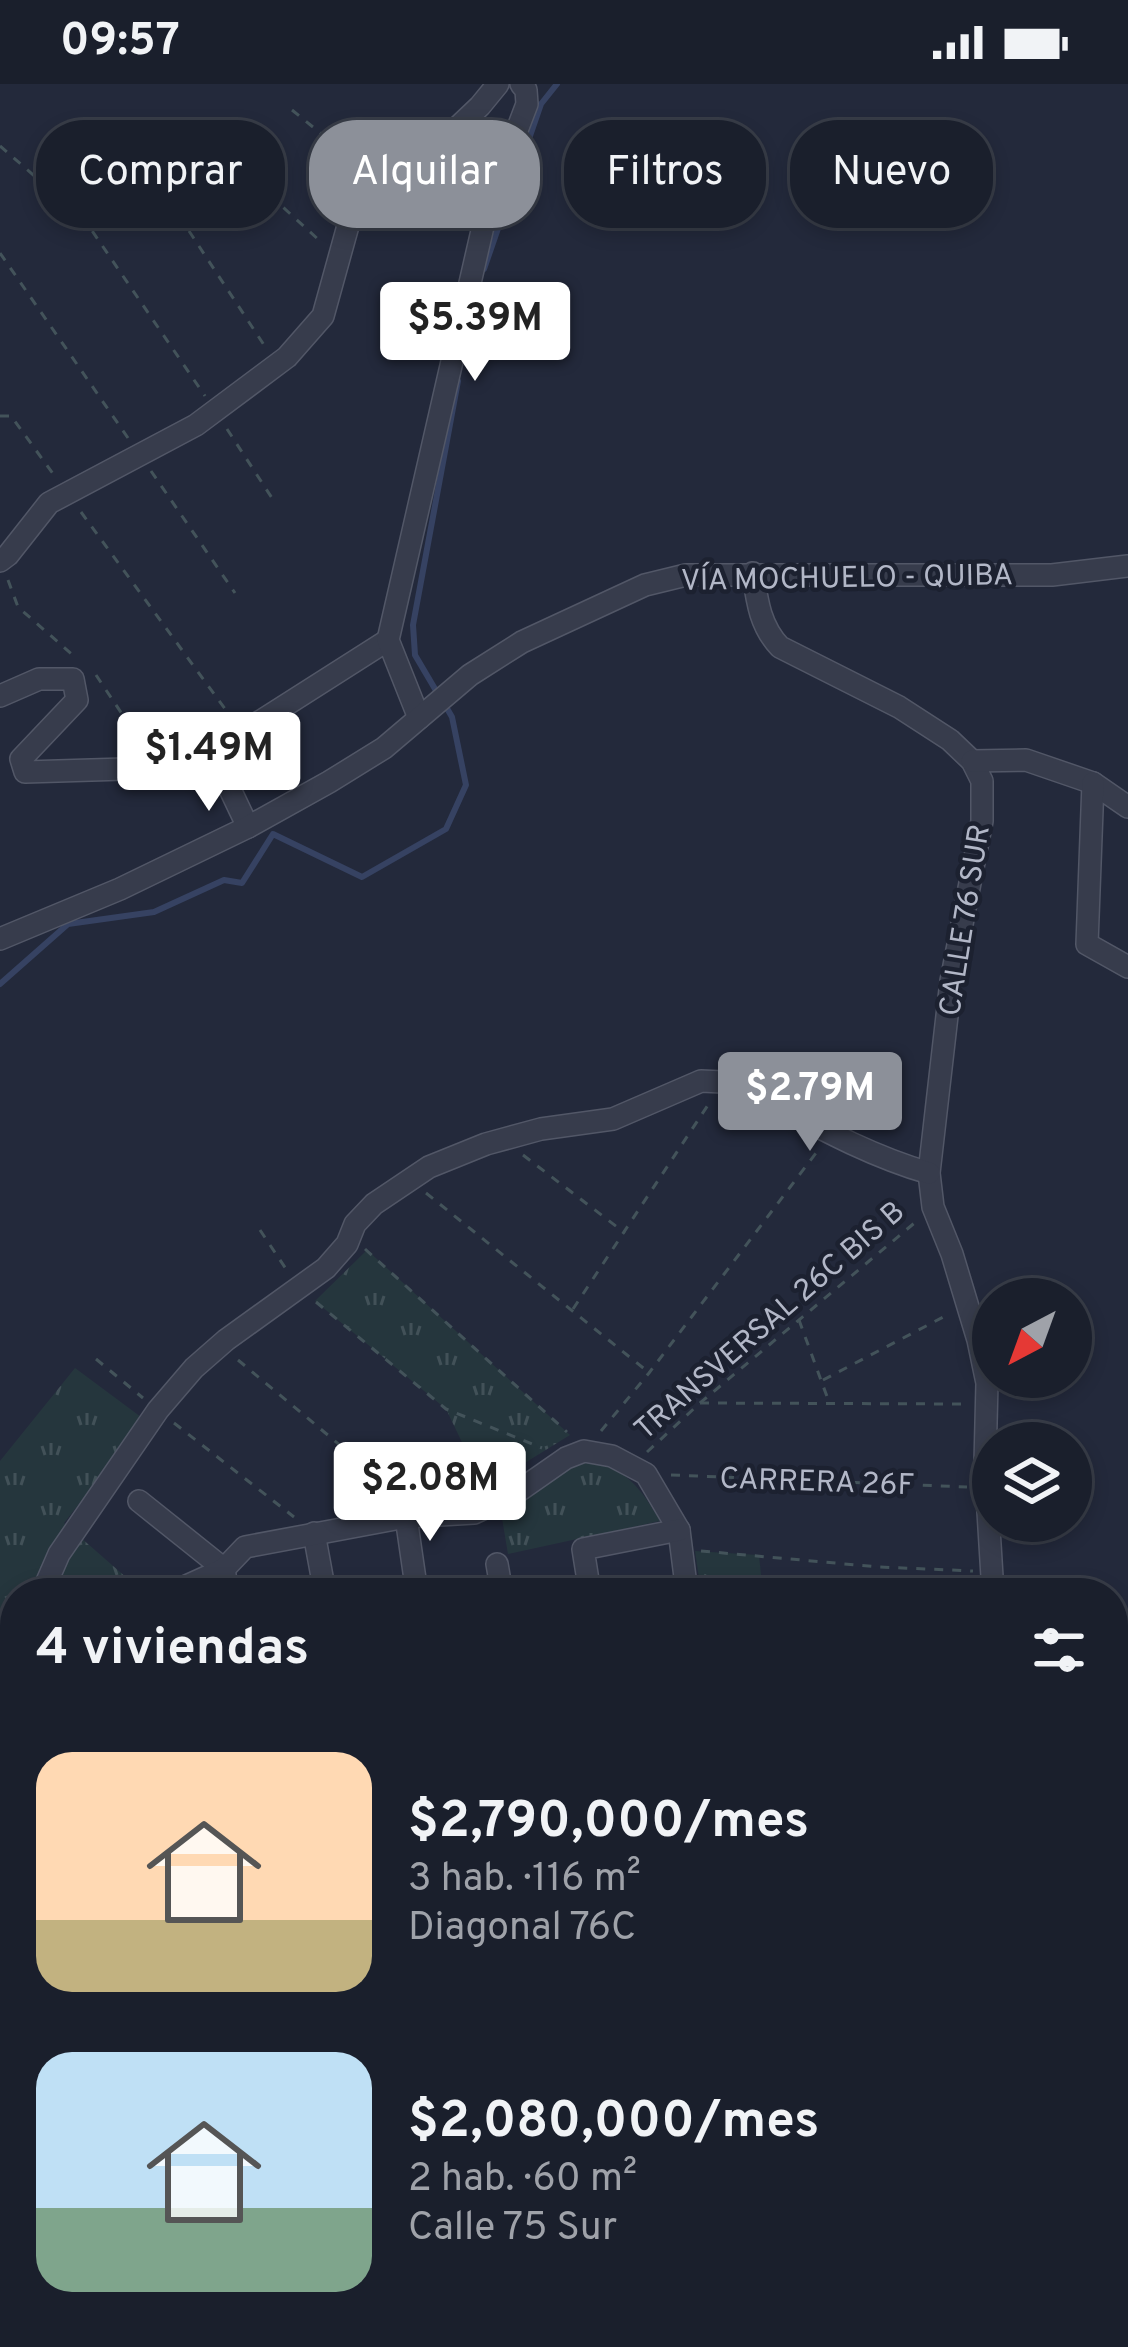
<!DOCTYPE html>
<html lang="es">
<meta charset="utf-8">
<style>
body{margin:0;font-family:Overpass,sans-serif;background:#232734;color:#f1f3f6;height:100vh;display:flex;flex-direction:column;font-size:45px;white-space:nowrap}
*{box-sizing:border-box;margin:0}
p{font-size:39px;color:#9fa2a9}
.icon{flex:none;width:66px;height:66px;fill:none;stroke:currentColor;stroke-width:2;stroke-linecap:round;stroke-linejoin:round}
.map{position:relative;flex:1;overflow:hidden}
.sheet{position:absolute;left:0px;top:1494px;width:1128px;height:771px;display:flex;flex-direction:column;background:#1a1f2c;border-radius:48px 48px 0 0;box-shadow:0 6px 18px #0003,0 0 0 3px #383d48}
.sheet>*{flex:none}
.top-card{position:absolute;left:36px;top:36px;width:1056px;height:108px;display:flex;gap:24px}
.needle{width:78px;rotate:221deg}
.buttons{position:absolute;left:972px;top:1194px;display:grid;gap:24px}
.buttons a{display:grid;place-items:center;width:120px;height:120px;border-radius:50%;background:#1a1f2c;box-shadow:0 6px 18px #0003,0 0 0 3px #383d48;font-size:60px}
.price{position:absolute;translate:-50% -102px;padding:0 27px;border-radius:12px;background:#fff;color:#222;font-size:39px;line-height:78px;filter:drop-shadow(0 3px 6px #0008)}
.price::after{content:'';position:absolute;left:50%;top:72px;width:36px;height:27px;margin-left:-18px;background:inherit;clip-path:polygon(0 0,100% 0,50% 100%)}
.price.current{background:#8c9099;color:#fff}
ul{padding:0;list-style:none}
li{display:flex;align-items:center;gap:36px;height:300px;padding:0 36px}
li span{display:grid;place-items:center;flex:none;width:336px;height:240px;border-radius:36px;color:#555}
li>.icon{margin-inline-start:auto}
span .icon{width:144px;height:144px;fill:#fffc;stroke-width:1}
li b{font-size:51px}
h2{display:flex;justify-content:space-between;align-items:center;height:144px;padding:0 36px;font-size:51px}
.chip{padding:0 42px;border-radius:48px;background:#1a1f2c;box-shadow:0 6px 18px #0003,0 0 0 3px #383d48;font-size:42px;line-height:108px}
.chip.current{background:#8c9099;color:#fff}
.status{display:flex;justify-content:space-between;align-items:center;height:84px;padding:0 60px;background:#1a1f2c;direction:ltr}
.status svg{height:33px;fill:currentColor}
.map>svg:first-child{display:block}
.grass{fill:url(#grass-tufts)}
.park{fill:#25363d}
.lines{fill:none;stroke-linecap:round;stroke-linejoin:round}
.stream{stroke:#364262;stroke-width:6}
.minor-casing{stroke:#525767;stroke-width:24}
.path{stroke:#43535a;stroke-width:3;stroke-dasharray:9 9;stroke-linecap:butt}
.minor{stroke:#373c4c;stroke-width:21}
.labels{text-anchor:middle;stroke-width:9;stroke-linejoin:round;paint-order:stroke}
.street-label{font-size:30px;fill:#b2b7c7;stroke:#1c2130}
</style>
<div class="status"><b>09:57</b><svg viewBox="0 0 49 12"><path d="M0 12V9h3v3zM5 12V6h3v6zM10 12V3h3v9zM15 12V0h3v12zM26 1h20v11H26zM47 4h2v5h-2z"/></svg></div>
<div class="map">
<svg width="1128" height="2263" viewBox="0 0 1128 2263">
<defs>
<pattern id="grass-tufts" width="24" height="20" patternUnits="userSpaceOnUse" patternTransform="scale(3)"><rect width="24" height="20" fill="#25363d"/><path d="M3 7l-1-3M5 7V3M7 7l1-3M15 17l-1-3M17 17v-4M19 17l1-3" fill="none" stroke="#425158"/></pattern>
</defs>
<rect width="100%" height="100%" fill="#23293b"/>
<g class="grass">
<polygon points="367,1166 570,1351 484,1404 446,1325 315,1217"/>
<polygon points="75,1284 145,1336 64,1439 144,1509 15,1509 15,1731 0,1734 0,1377"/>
<path d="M600,1378C631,1391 643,1408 660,1437L508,1470L501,1428L569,1380Z"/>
</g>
<polygon class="park" points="695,1467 759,1471 763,1509 701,1509"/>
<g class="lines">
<g class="stream">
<polyline points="484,185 541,20 557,0"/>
<polyline points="438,610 415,571 413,541 458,297"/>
<polyline points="0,900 68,840 154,828 224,796 242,799 273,750 362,793 446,745 466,701 452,633 445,621"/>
</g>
<g class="minor-casing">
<g id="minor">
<polyline points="0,477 8,471 49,419 196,341 287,273 323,232 351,131 376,94 441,59 480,22 498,0"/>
<path d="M753,489C757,517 760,542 780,563L899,623L950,656L972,677L982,697V737L951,897L929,1089L933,1123L952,1170L978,1256L987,1299L985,1379L993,1509"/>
<polyline points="0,612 39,595 73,595 77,616 21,675 25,688 158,684 194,675 242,649 388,556"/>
<polyline points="419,634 388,556 487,125 527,20 526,6 521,0"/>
<polyline points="972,677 1026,676 1093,699 1128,723"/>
<polyline points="1093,699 1087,860 1128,883"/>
<polyline points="228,701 248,743"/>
<polyline points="0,855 120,805 248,743 329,698 384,664 470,591 522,558 645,501 686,491 1052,491 1128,482"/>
<polyline points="139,1417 224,1485"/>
<polyline points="406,1433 417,1509"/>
<polyline points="314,1449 325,1509"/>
<polyline points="497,1480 502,1509"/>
<polyline points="224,1485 228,1509"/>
<path d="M42,1509L59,1470L158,1326L194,1284L226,1256L326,1184L347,1160L355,1140L374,1120L429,1083L486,1060L541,1045L613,1035L701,997L723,998L742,1003C804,1035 863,1070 929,1089"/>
<polyline points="171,1509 224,1485 245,1463 406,1433 474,1429 513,1411 566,1374 584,1367 612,1372 646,1390 679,1446 687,1509"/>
<polyline points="590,1509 583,1465 679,1446"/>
<polyline points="4,1586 15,1565"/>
<polyline points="1113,1701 1128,1702"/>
<polyline points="0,1749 15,1746"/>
<polyline points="0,2023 15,2021"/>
<polyline points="0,2110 15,2106"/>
<polyline points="1113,2246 1128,2248"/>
<polyline points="823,2263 851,2250"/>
</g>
</g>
<g class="path">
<polyline points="292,26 361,82"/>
<polyline points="0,62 84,135 205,312"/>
<polyline points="217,63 320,157"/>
<polyline points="189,147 266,264"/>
<polyline points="0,169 128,354"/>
<polyline points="0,332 11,332 54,391"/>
<polyline points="227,345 272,414"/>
<polyline points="151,387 235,509"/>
<polyline points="81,428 231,633"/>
<polyline points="8,496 18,523 75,573"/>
<polyline points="96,591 144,663"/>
<polyline points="523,1071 625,1149"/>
<polyline points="426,1109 647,1287"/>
<polyline points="260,1146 286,1185"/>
<polyline points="365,1165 567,1348"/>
<polyline points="316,1218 446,1325 542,1364"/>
<polyline points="573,1225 710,1018"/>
<polyline points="799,1236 829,1318"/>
<polyline points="96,1275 143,1314"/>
<polyline points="238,1276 396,1408 398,1414"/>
<polyline points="823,1296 949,1230"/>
<polyline points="700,1319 966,1320"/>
<polyline points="174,1339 294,1433"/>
<polyline points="601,1347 649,1289 819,1065"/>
<polyline points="647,1368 700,1319 918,1136"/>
<polyline points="671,1391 967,1403"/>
<polyline points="701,1467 879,1483 973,1487"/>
<polyline points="704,1491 733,1509"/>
<polyline points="0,2182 15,2244"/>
<polyline points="16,2250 20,2263"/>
</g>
<use href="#minor" class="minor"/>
</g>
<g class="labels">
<g class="street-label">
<text transform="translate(847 493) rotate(-1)" y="10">VÍA MOCHUELO - QUIBA</text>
<text transform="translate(964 836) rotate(-81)" y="10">CALLE 76 SUR</text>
<text transform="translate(769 1236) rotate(-41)" y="10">TRANSVERSAL 26C BIS B</text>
<text transform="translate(817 1397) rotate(2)" y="10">CARRERA 26F</text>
</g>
</g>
</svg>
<div class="buttons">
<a><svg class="needle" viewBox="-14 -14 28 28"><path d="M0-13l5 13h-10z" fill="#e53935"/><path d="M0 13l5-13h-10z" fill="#9fa2a9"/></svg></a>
<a><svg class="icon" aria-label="layers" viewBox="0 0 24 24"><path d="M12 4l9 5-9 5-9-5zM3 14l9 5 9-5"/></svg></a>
</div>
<b class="price" style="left:475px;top:300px">$5.39M</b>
<b class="price" style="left:209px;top:730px">$1.49M</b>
<b class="price current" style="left:810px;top:1070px">$2.79M</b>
<b class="price" style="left:430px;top:1460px">$2.08M</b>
<div class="top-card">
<a class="chip">Comprar</a>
<a class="chip current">Alquilar</a>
<a class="chip">Filtros</a>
<a class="chip">Nuevo</a>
</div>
<section class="sheet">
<h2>4 viviendas<svg class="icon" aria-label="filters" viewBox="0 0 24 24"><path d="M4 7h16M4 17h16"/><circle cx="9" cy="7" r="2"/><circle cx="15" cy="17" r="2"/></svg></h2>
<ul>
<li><span style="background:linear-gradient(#ffd9b3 70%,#c2b280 0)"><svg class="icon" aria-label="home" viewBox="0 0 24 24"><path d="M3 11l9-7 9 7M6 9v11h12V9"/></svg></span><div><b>$2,790,000/mes</b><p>3 hab. · 116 m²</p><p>Diagonal 76C</p></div></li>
<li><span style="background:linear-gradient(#bfe0f5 65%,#7fa58c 0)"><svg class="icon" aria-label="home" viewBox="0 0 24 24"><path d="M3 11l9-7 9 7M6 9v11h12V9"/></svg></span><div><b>$2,080,000/mes</b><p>2 hab. · 60 m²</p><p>Calle 75 Sur</p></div></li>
</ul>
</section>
</div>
